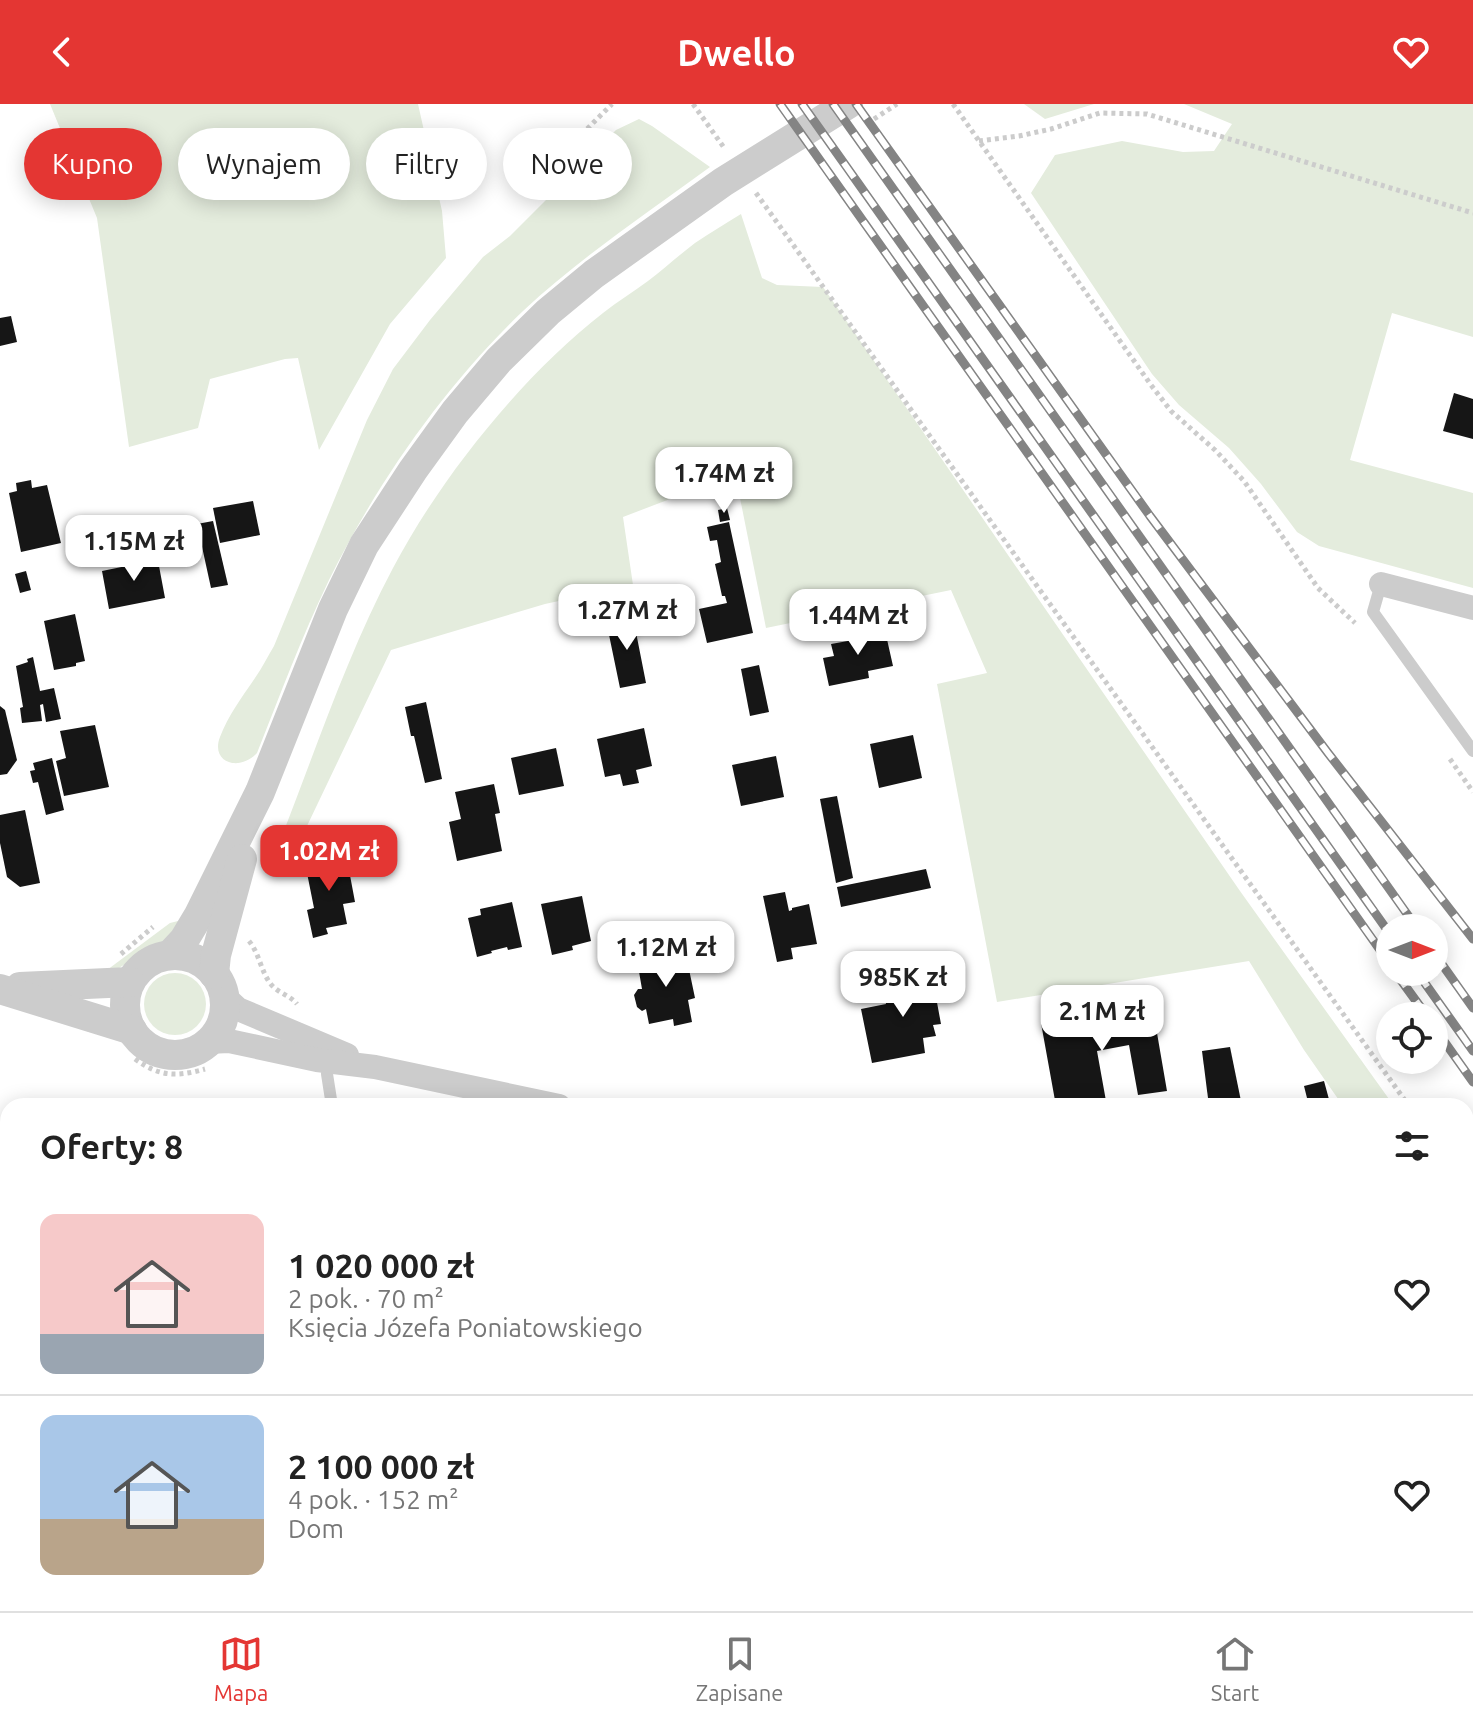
<!DOCTYPE html>
<html lang="pl">
<meta charset="utf-8">
<style>
body{margin:0;font-family:Ubuntu,sans-serif;background:#f2f2f2;color:#222;height:100vh;display:flex;flex-direction:column;font-size:30px;white-space:nowrap}
*{box-sizing:border-box;margin:0}
p{font-size:26px;color:#767676}
.icon{flex:none;width:44px;height:44px;fill:none;stroke:currentColor;stroke-width:2;stroke-linecap:round;stroke-linejoin:round}
.map{position:relative;flex:1;overflow:hidden}
.sheet{position:absolute;left:0px;top:994px;width:1474px;height:514px;display:flex;flex-direction:column;background:#fff;border-radius:24px 24px 0 0;box-shadow:0 4px 20px #0003}
.sheet>*{flex:none}
.banner{position:absolute;left:24px;top:24px;width:800px;height:72px;display:flex;gap:16px}
.needle{width:52px;rotate:90deg}
.controls{position:absolute;left:1376px;top:810px;display:grid;gap:16px}
.controls a{display:grid;place-items:center;width:72px;height:72px;border-radius:50%;background:#fff;box-shadow:0 4px 20px #0003;font-size:40px}
.price{position:absolute;translate:-50% -68px;padding:0 18px;border-radius:16px;background:#fff;color:#222;font-size:26px;line-height:52px;filter:drop-shadow(0 2px 4px #0008)}
.price::after{content:'';position:absolute;left:50%;top:48px;width:24px;height:18px;margin-left:-12px;background:inherit;clip-path:polygon(0 0,100% 0,50% 100%)}
.price.on{background:#e43633;color:#fff}
ul{padding:0;list-style:none}
li{display:flex;align-items:center;gap:24px;height:200px;padding:0 40px}
li+li{border-top:2px solid #e0e0e0}
li span{display:grid;place-items:center;flex:none;width:224px;height:160px;border-radius:16px;color:#555}
li>.icon{margin-inline-start:auto}
span .icon{width:96px;height:96px;fill:#fffc;stroke-width:1}
li b{font-size:34px}
h2{display:flex;justify-content:space-between;align-items:center;height:96px;padding:0 40px;font-size:34px}
.tag{padding:0 28px;border-radius:36px;background:#fff;box-shadow:0 4px 20px #0003;font-size:28px;line-height:72px}
.tag.on{background:#e43633;color:#fff}
header{display:flex;justify-content:space-between;align-items:center;height:104px;padding:0 40px;background:#e43633;color:#fff;font-size:36px;font-weight:700}
.tab-bar{display:flex;justify-content:space-around;align-items:center;height:112px;border-top:2px solid #e0e0e0;background:#fff;font-size:22px;color:#767676}
.tab-bar a{display:grid;justify-items:center;gap:4px}
.tab-bar .on{color:#e43633}
.map>svg:first-child{display:block}
.green{fill:#e4ecdd}
.building{fill:#161616}
.lines{fill:none;stroke-linecap:round;stroke-linejoin:round}
.path{stroke:#ccc;stroke-width:5;stroke-dasharray:4 4;stroke-linecap:butt}
.service{stroke:#ccc;stroke-width:12}
.minor{stroke:#ccc;stroke-width:24}
.tertiary{stroke:#ccc;stroke-width:30}
.rail-casing{stroke:#848484;stroke-width:9}
.rail{stroke:#fff;stroke-width:6;stroke-dasharray:18;stroke-linecap:butt}
</style>
<header><svg class="icon" aria-label="back" viewBox="0 0 24 24"><path d="M15 5l-7 7 7 7"/></svg>Dwello<svg class="icon" aria-label="heart" viewBox="0 0 24 24"><path d="M12 20l-8-8c-3-5 5-10 8-4 3-6 11-1 8 4z"/></svg></header>
<div class="map">
<svg width="1473" height="1507" viewBox="0 0 1473 1507">
<rect width="100%" height="100%" fill="#fff"/>
<g class="green">
<polygon points="50,0 418,0 442,107 446,154 390,220 319,346 298,254 285,255 210,275 198,324 129,343 97,114"/>
<polygon points="1024,0 1094,0 1045,15"/>
<polygon points="1184,0 1473,0 1473,233 1392,209 1350,356 1473,389 1473,484 1319,442 1297,428 1261,380 1229,344 1179,301 1152,270 1031,89 1055,51 1122,37 1183,48 1214,47 1232,20"/>
<path d="M639,15L652,22L710,63C647,109 581,153 523,207C444,283 378,377 329,476C302,532 280,591 257,649C240,668 210,659 220,633C228,612 242,593 255,574C262,564 268,552 274,542L367,316L393,265L430,216L483,153L510,132L616,26Z"/>
<path d="M741,110L762,174L777,181L823,183L1240,787L1394,1002H1343L1304,946L1249,857L997,898L937,580L987,569L951,486L766,524L737,379L670,395L623,413L633,481L545,500L391,546L286,766L282,732C317,642 348,549 393,464C441,373 522,272 603,209C618,197 633,188 648,177C664,165 679,151 695,139C710,129 726,119 741,110Z"/>
<polygon points="178,817 185,817 160,841 147,846 119,864 103,869 170,819"/>
<circle cx="175" cy="900" r="31"/>
<polygon points="682,1500 740,1500 741,1507 684,1507"/>
<polygon points="979,1500 1336,1500 1338,1507 975,1507"/>
</g>
<g class="building">
<polygon points="11,212 17,238 0,242 0,214"/>
<polygon points="1454,289 1473,295 1473,335 1443,327"/>
<polygon points="31,376 32,384 47,381 61,439 21,448 9,389 17,387 16,379"/>
<polygon points="253,397 260,431 220,439 213,404"/>
<polygon points="727,404 730,416 720,418 718,406"/>
<polygon points="213,417 228,481 211,484 197,420"/>
<polygon points="729,418 753,529 707,539 699,505 727,499 725,492 722,492 715,460 721,458 717,436 710,437 707,423"/>
<polygon points="156,446 165,494 109,505 102,467 146,458 144,448"/>
<polygon points="26,467 31,486 20,489 15,470"/>
<polygon points="632,508 646,579 620,584 608,526 618,524 616,511"/>
<polygon points="75,510 85,557 76,559 76,562 54,566 44,517"/>
<polygon points="884,522 893,562 868,567 869,574 829,582 823,554 834,552 831,540 859,535 857,528"/>
<polygon points="33,553 40,587 54,584 61,615 46,618 43,600 40,601 42,617 22,619 20,604 23,603 16,562 28,558 27,555"/>
<polygon points="759,561 769,608 750,612 741,565"/>
<polygon points="426,598 442,675 425,679 414,632 411,632 405,603"/>
<polygon points="0,602 5,606 17,656 7,670 0,671"/>
<polygon points="95,621 109,683 64,692 56,657 66,654 60,627"/>
<polygon points="644,624 652,662 636,666 639,679 623,682 620,670 605,673 597,635"/>
<polygon points="913,631 922,674 879,684 870,640"/>
<polygon points="556,644 564,682 519,691 511,654"/>
<polygon points="776,652 784,693 741,702 732,661"/>
<polygon points="52,654 64,706 46,711 38,678 33,679 30,667 35,666 33,659"/>
<polygon points="494,680 500,709 495,710 502,747 457,757 449,718 461,715 455,688"/>
<polygon points="837,692 853,774 836,779 820,695"/>
<polygon points="25,706 40,779 20,783 7,773 0,739 0,711"/>
<polygon points="346,750 355,798 343,800 347,820 326,824 328,830 313,834 307,806 314,804 305,759"/>
<polygon points="926,765 931,784 841,803 837,783"/>
<polygon points="785,788 789,807 792,806 792,804 809,800 817,840 791,844 793,855 777,858 763,792"/>
<polygon points="582,792 591,837 572,842 573,846 552,851 541,800"/>
<polygon points="512,798 522,843 508,846 507,843 491,847 492,849 477,853 468,814 481,811 480,805"/>
<polygon points="685,846 695,894 688,896 692,918 674,922 673,915 649,920 646,905 642,907 637,903 634,891 638,885 642,885 638,862 660,857 659,851"/>
<polygon points="931,866 941,920 933,921 936,932 923,934 925,949 872,959 861,905 886,900 885,895 897,893 894,873"/>
<polygon points="1152,900 1167,987 1138,991 1129,941 1097,947 1106,997 1080,1002 1056,1002 1041,919"/>
<polygon points="1230,943 1242,1002 1209,1002 1202,947"/>
<polygon points="1324,977 1330,999 1309,1002 1304,982"/>
<polygon points="8,1035 8,1058 0,1060 0,1037"/>
<polygon points="8,1430 8,1500 47,1500 49,1507 13,1507 12,1503 0,1505 0,1432"/>
<polygon points="597,1501 598,1507 574,1507 574,1506"/>
</g>
<g class="lines">
<g class="path">
<polyline points="693,0 725,45"/>
<polyline points="953,0 1151,281 1171,307 1215,346 1244,377 1318,484 1355,519"/>
<polyline points="874,15 897,0"/>
<polyline points="979,37 1019,32 1051,25 1100,9 1147,10 1473,109"/>
<polyline points="542,70 612,0"/>
<polyline points="756,89 1409,1002"/>
<polyline points="1450,655 1473,688"/>
<path d="M249,837C259,849 261,867 270,879C277,889 290,891 297,900"/>
<polyline points="121,850 153,823"/>
<path d="M135,955C160,973 176,973 205,965"/>
<polyline points="1466,1082 1473,1092"/>
<polyline points="1466,1205 1473,1206"/>
</g>
<g class="service">
<polyline points="1381,480 1373,508 1473,647"/>
<polyline points="331,956 327,970 332,1002"/>
<polyline points="1466,1292 1473,1288"/>
<polyline points="1466,1369 1473,1380"/>
<polyline points="1466,1463 1473,1465"/>
</g>
<g class="minor">
<polyline points="1381,480 1473,504"/>
<polyline points="224,892 238,905 347,951"/>
<polyline points="208,938 229,937 317,956 375,963 559,1002"/>
<polyline points="630,1500 631,1507"/>
<polyline points="1370,1500 1373,1507"/>
</g>
<g class="tertiary">
<polyline points="170,851 184,836 199,811 260,688 333,505 364,441 413,366 455,308 499,256 548,208 594,170 723,78 848,0"/>
<circle cx="175" cy="901" r="50"/>
<polyline points="214,870 216,851 242,755"/>
<polyline points="20,883 130,878"/>
<polyline points="0,885 132,926"/>
</g>
<g class="rail-casing">
<g id="rail">
<polyline points="780,0 1390,860"/>
<polyline points="802,0 1390,830"/>
<polyline points="833,0 1417,824"/>
<polyline points="856,0 1150,412 1328,649 1473,835"/>
<polyline points="1434,849 1473,904"/>
<polyline points="1395,868 1427,912"/>
<polyline points="1417,868 1473,947"/>
<polyline points="1434,923 1473,978"/>
</g>
</g>
<use href="#rail" class="rail"/>
</g>
</svg>
<div class="controls">
<a><svg class="needle" viewBox="-14 -14 28 28"><path d="M0-13l5 13h-10z" fill="#e53935"/><path d="M0 13l5-13h-10z" fill="#767676"/></svg></a>
<a><svg class="icon" aria-label="locate" viewBox="0 0 24 24"><circle cx="12" cy="12" r="6"/><path d="M12 2v4M12 18v4M2 12h4M18 12h4"/></svg></a>
</div>
<b class="price" style="left:724px;top:411px">1.74M zł</b>
<b class="price" style="left:134px;top:479px">1.15M zł</b>
<b class="price" style="left:627px;top:548px">1.27M zł</b>
<b class="price" style="left:858px;top:553px">1.44M zł</b>
<b class="price on" style="left:329px;top:789px">1.02M zł</b>
<b class="price" style="left:666px;top:885px">1.12M zł</b>
<b class="price" style="left:903px;top:915px">985K zł</b>
<b class="price" style="left:1102px;top:949px">2.1M zł</b>
<div class="banner">
<a class="tag on">Kupno</a>
<a class="tag">Wynajem</a>
<a class="tag">Filtry</a>
<a class="tag">Nowe</a>
</div>
<section class="sheet">
<h2>Oferty: 8<svg class="icon" aria-label="filters" viewBox="0 0 24 24"><path d="M4 7h16M4 17h16"/><circle cx="9" cy="7" r="2"/><circle cx="15" cy="17" r="2"/></svg></h2>
<ul>
<li><span style="background:linear-gradient(#f6c9c9 75%,#9aa5b1 0)"><svg class="icon" aria-label="home" viewBox="0 0 24 24"><path d="M3 11l9-7 9 7M6 9v11h12V9"/></svg></span><div><b>1 020 000 zł</b><p>2 pok. · 70 m²</p><p>Księcia Józefa Poniatowskiego</p></div><svg class="icon" aria-label="heart" viewBox="0 0 24 24"><path d="M12 20l-8-8c-3-5 5-10 8-4 3-6 11-1 8 4z"/></svg></li>
<li><span style="background:linear-gradient(#a9c7e8 65%,#b9a48a 0)"><svg class="icon" aria-label="home" viewBox="0 0 24 24"><path d="M3 11l9-7 9 7M6 9v11h12V9"/></svg></span><div><b>2 100 000 zł</b><p>4 pok. · 152 m²</p><p>Dom</p></div><svg class="icon" aria-label="heart" viewBox="0 0 24 24"><path d="M12 20l-8-8c-3-5 5-10 8-4 3-6 11-1 8 4z"/></svg></li>
</ul>
</section>
</div>
<nav class="tab-bar">
<a class="on"><svg class="icon" aria-label="map" viewBox="0 0 24 24"><path d="M3 6l6-2 6 2 6-2v14l-6 2-6-2-6 2zM9 4v14M15 6v14"/></svg>Mapa</a>
<a><svg class="icon" aria-label="saved" viewBox="0 0 24 24"><path d="M7 4h10v16l-5-4-5 4z"/></svg>Zapisane</a>
<a><svg class="icon" aria-label="home" viewBox="0 0 24 24"><path d="M3 11l9-7 9 7M6 9v11h12V9"/></svg>Start</a>
</nav>
